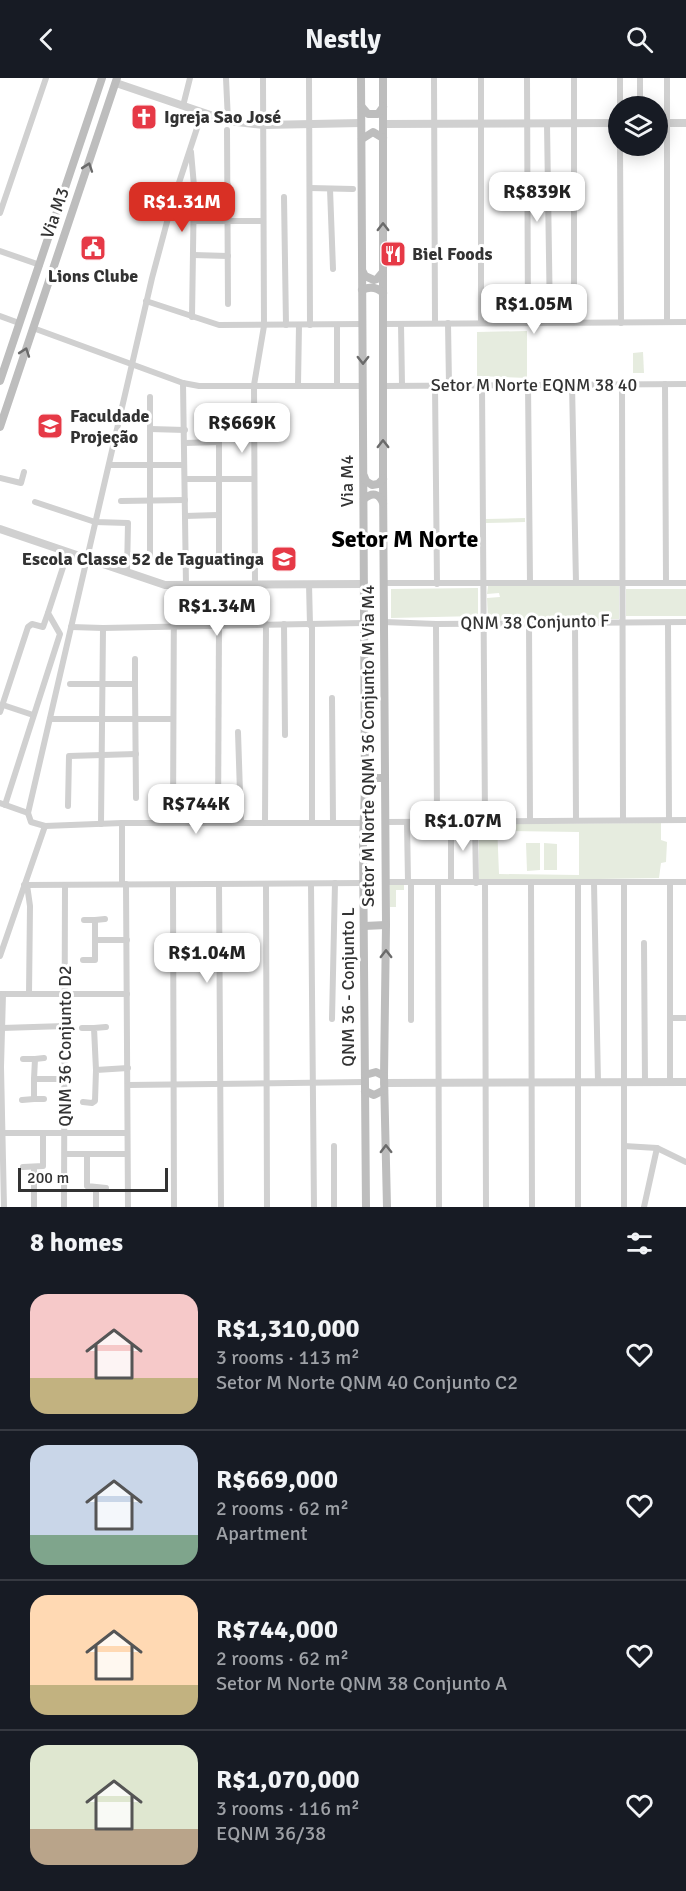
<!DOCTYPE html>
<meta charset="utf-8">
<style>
body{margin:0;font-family:Signika,sans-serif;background:#20242c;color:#f1f3f6;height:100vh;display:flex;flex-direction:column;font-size:22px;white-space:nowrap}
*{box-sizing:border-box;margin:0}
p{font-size:20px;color:#9ea1a6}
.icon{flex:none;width:33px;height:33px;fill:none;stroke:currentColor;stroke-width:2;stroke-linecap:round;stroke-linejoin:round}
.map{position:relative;height:1129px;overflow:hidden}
.panel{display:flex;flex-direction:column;background:#171b24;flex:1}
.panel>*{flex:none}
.buttons{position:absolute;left:608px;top:18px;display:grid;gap:12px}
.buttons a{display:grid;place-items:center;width:60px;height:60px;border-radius:50%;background:#171b24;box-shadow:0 3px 15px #0003;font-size:30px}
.scale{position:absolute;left:18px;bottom:15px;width:150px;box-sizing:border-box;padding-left:6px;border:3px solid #333;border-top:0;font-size:16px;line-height:21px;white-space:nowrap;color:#333;-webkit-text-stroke:4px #fff;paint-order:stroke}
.price{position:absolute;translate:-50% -51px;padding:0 14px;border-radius:12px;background:#fff;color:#222;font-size:20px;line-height:39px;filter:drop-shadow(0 2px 3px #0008)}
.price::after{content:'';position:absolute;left:50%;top:36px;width:18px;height:14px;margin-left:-9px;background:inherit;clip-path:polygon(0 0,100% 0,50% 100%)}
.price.current{background:#d93025;color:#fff}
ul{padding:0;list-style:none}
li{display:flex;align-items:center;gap:18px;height:150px;padding:0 30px}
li+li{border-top:2px solid #363941}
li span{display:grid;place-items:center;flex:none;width:168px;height:120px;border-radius:18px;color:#555}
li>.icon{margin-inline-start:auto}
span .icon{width:72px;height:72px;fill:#fffc;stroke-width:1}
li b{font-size:26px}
h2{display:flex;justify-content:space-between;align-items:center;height:72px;padding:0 30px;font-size:26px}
header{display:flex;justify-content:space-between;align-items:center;height:78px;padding:0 30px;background:#171b24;font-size:27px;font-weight:800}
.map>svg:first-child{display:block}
.green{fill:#e6ecdf}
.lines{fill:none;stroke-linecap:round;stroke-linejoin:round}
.minor{stroke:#d0d0d0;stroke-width:6}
.tertiary{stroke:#d0d0d0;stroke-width:8}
.secondary{stroke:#bdbdbd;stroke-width:8}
.oneway{stroke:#6a6a6a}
.labels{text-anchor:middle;stroke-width:6;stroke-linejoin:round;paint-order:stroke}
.poi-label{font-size:18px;font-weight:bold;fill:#333;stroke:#fff;text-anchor:start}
.street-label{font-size:18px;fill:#333;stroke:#fff}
.district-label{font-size:24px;font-weight:bold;fill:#000;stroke:#fff}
</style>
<header><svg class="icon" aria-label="back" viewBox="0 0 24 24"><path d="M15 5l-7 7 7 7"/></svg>Nestly<svg class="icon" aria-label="search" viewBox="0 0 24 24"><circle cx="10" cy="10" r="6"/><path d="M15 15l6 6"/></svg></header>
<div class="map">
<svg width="686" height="1129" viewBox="0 0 686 1129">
<rect width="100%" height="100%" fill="#fff"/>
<g class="green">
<polygon points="527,253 527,300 477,298 477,254"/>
<polygon points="643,274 644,295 633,295 633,275"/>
<polygon points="525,440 525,444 486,445 486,441"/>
<polygon points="488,508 619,508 619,541 488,542 487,520 500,519 499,515 487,516"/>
<polygon points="478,510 478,538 391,540 391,511"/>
<rect x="626" y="511" width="60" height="27"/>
<polygon points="661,745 661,762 667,764 666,784 661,785 659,800 479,803 479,746 497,746 499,796 579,797 579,754 501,753 500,746"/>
<polygon points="526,765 540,765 540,792 527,793"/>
<polygon points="544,765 557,766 557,792 544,792"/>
<polygon points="404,806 404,812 396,812 396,829 390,829 390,807"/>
</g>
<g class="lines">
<g class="minor">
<polyline points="226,0 228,43"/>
<polyline points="309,0 310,247"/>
<polyline points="434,0 435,245"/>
<polyline points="481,0 481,244"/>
<polyline points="527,0 528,245"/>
<polyline points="574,0 574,244"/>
<polyline points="620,0 620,28"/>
<polyline points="640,0 640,28"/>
<polyline points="667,0 667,244"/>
<polyline points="183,28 190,0"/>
<polyline points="547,46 550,244"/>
<polyline points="227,52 228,226"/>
<polyline points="620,68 621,245"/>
<polyline points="191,74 194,108 192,239"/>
<polyline points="194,108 228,107"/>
<polyline points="310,110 353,111"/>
<polyline points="330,111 333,191"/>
<polyline points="284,119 286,247"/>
<polyline points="0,135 46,0"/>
<polyline points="194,143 263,143"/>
<polyline points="0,173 40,187"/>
<polyline points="193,177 228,178"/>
<polyline points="146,223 219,247 362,246"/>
<polyline points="0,238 19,245"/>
<polyline points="448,245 449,307"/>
<polyline points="382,246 686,244"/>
<polyline points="401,246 402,307"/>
<polyline points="33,250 183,305 199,308 363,308"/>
<polyline points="183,305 186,507"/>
<polyline points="528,306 530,505"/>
<polyline points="572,306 576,505"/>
<polyline points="665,306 666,504"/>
<polyline points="298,307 299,247"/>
<polyline points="435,307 437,506"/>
<polyline points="482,307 485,743"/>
<polyline points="622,307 623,742"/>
<polyline points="337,308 337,247"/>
<polyline points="383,308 686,306"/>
<polyline points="150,319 150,478"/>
<polyline points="219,330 219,484"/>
<polyline points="150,351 185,352"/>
<polyline points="185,365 219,364"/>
<polyline points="109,387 184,387"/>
<polyline points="0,400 21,405 24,394"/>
<polyline points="185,401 254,401"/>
<polyline points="121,423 185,422"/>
<polyline points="35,424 95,444 128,445 127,494"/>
<polyline points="185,438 218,437"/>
<polyline points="384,505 686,505"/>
<polyline points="255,506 254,307 264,248 263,0"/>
<polyline points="309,506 310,547"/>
<polyline points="575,543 576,742"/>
<polyline points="384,544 436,546 686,544"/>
<polyline points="529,544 530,743"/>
<polyline points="668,545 669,741"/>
<polyline points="284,546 285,657"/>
<polyline points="436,546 437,743"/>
<polyline points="71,549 103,550 364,545"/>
<polyline points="70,606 135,606 135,581"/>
<polyline points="135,606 136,720"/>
<polyline points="332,620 333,745"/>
<polyline points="3,627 33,637"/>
<polyline points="0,634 28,549 32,546 43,549 48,535"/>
<polyline points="50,641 173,641"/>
<polyline points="238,654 241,745"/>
<polyline points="0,725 28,735"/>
<polyline points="5,727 60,556 48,535 68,474"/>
<polyline points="68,728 69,678 136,676"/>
<polyline points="28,735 152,200 171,129 202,35"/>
<polyline points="28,735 31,744 45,748 122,745 363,745"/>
<polyline points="385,744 686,742"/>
<polyline points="407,744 408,804"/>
<polyline points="451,744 451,804"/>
<polyline points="475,744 476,805"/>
<polyline points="173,745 174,508"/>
<polyline points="218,745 219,547"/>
<polyline points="265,745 266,546"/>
<polyline points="312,745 312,547"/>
<polyline points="101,746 103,550"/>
<polyline points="386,804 686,804"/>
<polyline points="624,804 624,1129"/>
<polyline points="438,805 439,1129"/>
<polyline points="485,805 486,1129"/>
<polyline points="531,805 532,1129"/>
<polyline points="578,805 578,1129"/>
<polyline points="594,805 598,1004"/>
<polyline points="122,806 122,745"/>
<polyline points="126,806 128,1129"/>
<polyline points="219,806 221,1129"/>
<polyline points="266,806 267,1129"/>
<polyline points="311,806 314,1129"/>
<polyline points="24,807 363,805"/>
<polyline points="27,807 30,828 29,916"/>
<polyline points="173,807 174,1129"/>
<polyline points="84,842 95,842 95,862"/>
<polyline points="95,842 105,841"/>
<polyline points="644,865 645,1004"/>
<polyline points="0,878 45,748"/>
<polyline points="83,882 95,882 95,862 127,862"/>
<polyline points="1,916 127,916"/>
<polyline points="3,916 1,989 4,1129"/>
<polyline points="671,940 686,940"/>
<polyline points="332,941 335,805"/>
<polyline points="411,942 411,804"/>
<polyline points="2,950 65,948"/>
<polyline points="82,950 94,950"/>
<polyline points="23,981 35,981"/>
<polyline points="96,992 94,950 106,949"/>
<polyline points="34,1001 35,981 44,980"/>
<polyline points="670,1004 670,804"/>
<polyline points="128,1007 365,1004"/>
<polyline points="34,1021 44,1021"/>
<polyline points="22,1022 34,1021 34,1001 65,1001"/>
<polyline points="83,1024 92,1025 95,1023 96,992 128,990"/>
<polyline points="1,1055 127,1055"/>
<polyline points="624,1068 657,1070 686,1084"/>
<polyline points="66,1076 127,1076"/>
<polyline points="87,1076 87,1108 106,1110"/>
<polyline points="23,1089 43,1088 43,1055"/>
<polyline points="34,1089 34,1129"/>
<polyline points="96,1110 96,1129"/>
<polyline points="64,1129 65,807"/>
<polyline points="334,1129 334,1068"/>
<polyline points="644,1129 657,1070"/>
</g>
<g class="tertiary">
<polyline points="116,5 228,43 264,47 361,45"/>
<polyline points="657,45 686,45"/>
<polyline points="383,46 618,45"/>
<polyline points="0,451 165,507 364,506"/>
<polyline points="384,1005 686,1004"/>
</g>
<g class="secondary">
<polyline points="361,0 365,709 363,765 366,1129"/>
<polyline points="383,0 383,401 386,847 384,998 387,1129"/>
<polyline points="362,29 368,36 378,36 383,29"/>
<polyline points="362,61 373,54 383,60"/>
<polyline points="363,194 365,198 374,202 377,201 382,195"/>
<path d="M362,212C370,208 377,209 383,215"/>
<polyline points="0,303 102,0"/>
<polyline points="0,349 117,0"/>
<polyline points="364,398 366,403 372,407 378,406 383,401"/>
<path d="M364,421C372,414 379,415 383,425"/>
<polyline points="364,700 385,700"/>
<polyline points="364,848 386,847"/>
<polyline points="365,997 376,994 384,998"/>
<polyline points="365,1013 374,1017 384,1012"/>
</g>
</g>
<defs><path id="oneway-chevron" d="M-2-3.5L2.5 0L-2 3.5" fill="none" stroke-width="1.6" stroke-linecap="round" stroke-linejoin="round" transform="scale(1.5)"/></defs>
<g class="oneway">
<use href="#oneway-chevron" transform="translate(88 89) rotate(-71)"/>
<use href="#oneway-chevron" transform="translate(383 149) rotate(-90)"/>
<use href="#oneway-chevron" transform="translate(25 274) rotate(-71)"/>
<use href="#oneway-chevron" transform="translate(363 282) rotate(90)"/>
<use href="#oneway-chevron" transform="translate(383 366) rotate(-90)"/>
<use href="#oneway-chevron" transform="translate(386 876) rotate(-90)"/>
<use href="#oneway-chevron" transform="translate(386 1071) rotate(-91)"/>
</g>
<defs>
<g id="church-square" transform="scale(1.35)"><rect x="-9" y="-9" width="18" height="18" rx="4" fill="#e63946" stroke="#fff"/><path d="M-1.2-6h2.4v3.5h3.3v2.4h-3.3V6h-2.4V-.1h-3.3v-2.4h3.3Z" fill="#fff"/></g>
<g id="civic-square" transform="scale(1.35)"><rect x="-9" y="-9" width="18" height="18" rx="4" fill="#e63946" stroke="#fff"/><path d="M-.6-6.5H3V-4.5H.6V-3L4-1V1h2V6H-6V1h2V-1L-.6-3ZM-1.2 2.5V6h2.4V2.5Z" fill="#fff"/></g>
<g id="restaurant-square" transform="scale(1.35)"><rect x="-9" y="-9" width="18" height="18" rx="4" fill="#e63946" stroke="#fff"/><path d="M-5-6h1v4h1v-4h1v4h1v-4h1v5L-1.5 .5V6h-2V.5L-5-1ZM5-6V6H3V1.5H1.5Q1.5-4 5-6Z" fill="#fff"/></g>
<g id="university-square" transform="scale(1.35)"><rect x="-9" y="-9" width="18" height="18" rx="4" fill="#e63946" stroke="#fff"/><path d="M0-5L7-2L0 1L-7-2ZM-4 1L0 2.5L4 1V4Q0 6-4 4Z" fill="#fff"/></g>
<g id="school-square" transform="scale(1.35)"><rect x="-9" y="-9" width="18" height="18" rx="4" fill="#e63946" stroke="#fff"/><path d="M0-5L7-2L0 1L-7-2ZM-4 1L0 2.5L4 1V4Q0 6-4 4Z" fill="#fff"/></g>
</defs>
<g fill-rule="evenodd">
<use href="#church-square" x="144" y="39"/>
<use href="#civic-square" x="93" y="170"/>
<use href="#restaurant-square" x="393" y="176"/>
<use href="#university-square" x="50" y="348"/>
<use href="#school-square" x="284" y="481"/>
</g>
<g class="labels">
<g class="poi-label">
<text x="164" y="45">Igreja Sao José</text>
<text x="412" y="182">Biel Foods</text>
<text x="93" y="204" text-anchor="middle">Lions Clube</text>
<text x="70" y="344">Faculdade<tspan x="70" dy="21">Projeção</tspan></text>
<text x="264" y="487" text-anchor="end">Escola Classe 52 de Taguatinga</text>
</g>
<g class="street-label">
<text transform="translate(55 135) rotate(-71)" y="6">Via M3</text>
<text x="534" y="313">Setor M Norte EQNM 38 40</text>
<text transform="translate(347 403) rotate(-90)" y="6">Via M4</text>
<text transform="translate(535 544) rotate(-1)" y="6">QNM 38 Conjunto F</text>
<text transform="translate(368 668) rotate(-90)" y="6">Setor M Norte QNM 36 Conjunto M Via M4</text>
<text transform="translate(348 909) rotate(-90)" y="6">QNM 36 - Conjunto L</text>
<text transform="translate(65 968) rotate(-90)" y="6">QNM 36 Conjunto D2</text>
</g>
<g class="district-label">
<text x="405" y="469">Setor M Norte</text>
</g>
</g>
</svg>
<div class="buttons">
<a><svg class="icon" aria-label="layers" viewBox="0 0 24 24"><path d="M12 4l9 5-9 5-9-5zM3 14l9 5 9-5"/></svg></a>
</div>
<div class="scale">200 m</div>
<b class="price" style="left:537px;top:145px">R$839K</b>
<b class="price current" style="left:182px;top:155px">R$1.31M</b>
<b class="price" style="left:534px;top:257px">R$1.05M</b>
<b class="price" style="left:242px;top:376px">R$669K</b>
<b class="price" style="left:217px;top:559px">R$1.34M</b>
<b class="price" style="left:196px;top:757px">R$744K</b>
<b class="price" style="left:463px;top:774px">R$1.07M</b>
<b class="price" style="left:207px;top:906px">R$1.04M</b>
</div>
<section class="panel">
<h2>8 homes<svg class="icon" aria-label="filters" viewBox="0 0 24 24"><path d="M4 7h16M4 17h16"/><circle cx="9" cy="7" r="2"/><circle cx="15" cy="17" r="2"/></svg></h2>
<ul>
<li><span style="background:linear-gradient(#f6c9c9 70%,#c2b280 0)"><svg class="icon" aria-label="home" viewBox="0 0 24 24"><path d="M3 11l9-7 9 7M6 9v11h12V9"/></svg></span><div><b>R$1,310,000</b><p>3 rooms · 113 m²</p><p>Setor M Norte QNM 40 Conjunto C2</p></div><svg class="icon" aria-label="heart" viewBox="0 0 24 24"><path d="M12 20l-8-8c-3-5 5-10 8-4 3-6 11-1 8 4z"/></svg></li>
<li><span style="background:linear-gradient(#c9d6e8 75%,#7fa58c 0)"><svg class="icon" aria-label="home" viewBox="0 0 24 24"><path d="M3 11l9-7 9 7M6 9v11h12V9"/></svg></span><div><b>R$669,000</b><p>2 rooms · 62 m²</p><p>Apartment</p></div><svg class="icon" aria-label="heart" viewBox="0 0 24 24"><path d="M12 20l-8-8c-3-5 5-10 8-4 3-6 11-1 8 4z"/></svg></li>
<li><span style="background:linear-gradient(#ffd9b3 75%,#c2b280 0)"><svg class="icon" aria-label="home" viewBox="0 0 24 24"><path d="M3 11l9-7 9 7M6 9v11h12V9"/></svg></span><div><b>R$744,000</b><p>2 rooms · 62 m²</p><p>Setor M Norte QNM 38 Conjunto A</p></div><svg class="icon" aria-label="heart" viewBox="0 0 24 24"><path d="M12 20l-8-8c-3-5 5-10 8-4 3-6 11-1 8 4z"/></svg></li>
<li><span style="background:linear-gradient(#dfe7d0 70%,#b9a48a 0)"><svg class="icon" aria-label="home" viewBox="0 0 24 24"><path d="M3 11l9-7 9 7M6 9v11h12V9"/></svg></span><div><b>R$1,070,000</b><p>3 rooms · 116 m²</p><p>EQNM 36/38</p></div><svg class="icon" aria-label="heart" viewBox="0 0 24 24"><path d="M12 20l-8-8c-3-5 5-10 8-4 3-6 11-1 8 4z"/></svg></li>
</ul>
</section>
